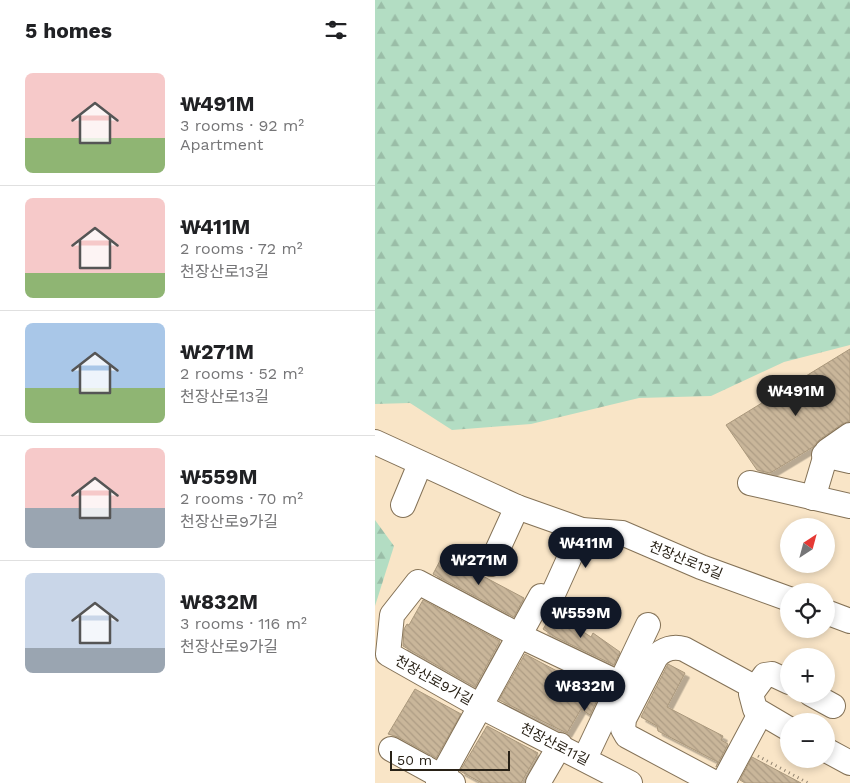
<!DOCTYPE html>
<meta charset="utf-8">
<style>
body{margin:0;font-family:"Work Sans","Noto Sans KR",sans-serif;background:#f6f6f6;color:#202124;height:100vh;display:flex;flex-direction:column;font-size:19px;white-space:nowrap}
*{box-sizing:border-box;margin:0}
p{font-size:16px;color:#757577}
.icon{flex:none;width:28px;height:28px;fill:none;stroke:currentColor;stroke-width:2;stroke-linecap:round;stroke-linejoin:round}
.map{position:relative;flex:1;overflow:hidden}
.drawer{display:flex;flex-direction:column;background:#fff;width:375px}
.drawer>*{flex:none}
.needle{width:32px;rotate:36deg}
.buttons{position:absolute;left:405px;top:518px;display:grid;gap:10px}
.buttons a{display:grid;place-items:center;width:55px;height:55px;border-radius:50%;background:#fff;box-shadow:0 2px 8px #0003;font-size:25px}
.scale{position:absolute;left:15px;bottom:12px;width:120px;box-sizing:border-box;padding-left:5px;border:2px solid #282116;border-top:0;font-size:14px;line-height:18px;white-space:nowrap;color:#282116;-webkit-text-stroke:4px #fff;paint-order:stroke}
.price{position:absolute;translate:-50% -42px;padding:0 11px;border-radius:18px;background:#111827;color:#fff;font-size:16px;line-height:32px;filter:drop-shadow(0 1px 2px #0008)}
.price::after{content:'';position:absolute;left:50%;top:30px;width:15px;height:11px;margin-left:-8px;background:inherit;clip-path:polygon(0 0,100% 0,50% 100%)}
.price.active{background:#222;color:#fff}
ul{padding:0;list-style:none}
li{display:flex;align-items:center;gap:15px;height:125px;padding:0 25px}
li+li{border-top:1px solid #e0e0e0}
li span{display:grid;place-items:center;flex:none;width:140px;height:100px;border-radius:8px;color:#555}
li>.icon{margin-inline-start:auto}
span .icon{width:60px;height:60px;fill:#fffc;stroke-width:1}
li b{font-size:21px}
h2{display:flex;justify-content:space-between;align-items:center;height:60px;padding:0 25px;font-size:21px}
main{display:flex;flex:1;min-height:0}
.map>svg:first-child{display:block}
.forest{fill:url(#forest-firs)}
.building{fill:url(#building-back-hatch);stroke:#aa987c;filter:url(#shadow)}
.lines{fill:none;stroke-linecap:round;stroke-linejoin:round}
.minor-casing{stroke:#847257;stroke-width:26}
.path{stroke:#91836f;stroke-width:3;stroke-dasharray:1 4;stroke-linecap:butt}
.minor{stroke:#fff;stroke-width:24}
.labels{text-anchor:middle;stroke-width:5;stroke-linejoin:round;paint-order:stroke}
.street-label{font-size:14px;fill:#282116;stroke:#fff}
</style>
<main>
<section class="drawer">
<h2>5 homes<svg class="icon" aria-label="filters" viewBox="0 0 24 24"><path d="M4 7h16M4 17h16"/><circle cx="9" cy="7" r="2"/><circle cx="15" cy="17" r="2"/></svg></h2>
<ul>
<li><span style="background:linear-gradient(#f6c9c9 65%,#8fb573 0)"><svg class="icon" aria-label="home" viewBox="0 0 24 24"><path d="M3 11l9-7 9 7M6 9v11h12V9"/></svg></span><div><b>₩491M</b><p>3 rooms · 92 m²</p><p>Apartment</p></div></li>
<li><span style="background:linear-gradient(#f6c9c9 75%,#8fb573 0)"><svg class="icon" aria-label="home" viewBox="0 0 24 24"><path d="M3 11l9-7 9 7M6 9v11h12V9"/></svg></span><div><b>₩411M</b><p>2 rooms · 72 m²</p><p>천장산로13길</p></div></li>
<li><span style="background:linear-gradient(#a9c7e8 65%,#8fb573 0)"><svg class="icon" aria-label="home" viewBox="0 0 24 24"><path d="M3 11l9-7 9 7M6 9v11h12V9"/></svg></span><div><b>₩271M</b><p>2 rooms · 52 m²</p><p>천장산로13길</p></div></li>
<li><span style="background:linear-gradient(#f6c9c9 60%,#9aa5b1 0)"><svg class="icon" aria-label="home" viewBox="0 0 24 24"><path d="M3 11l9-7 9 7M6 9v11h12V9"/></svg></span><div><b>₩559M</b><p>2 rooms · 70 m²</p><p>천장산로9가길</p></div></li>
<li><span style="background:linear-gradient(#c9d6e8 75%,#9aa5b1 0)"><svg class="icon" aria-label="home" viewBox="0 0 24 24"><path d="M3 11l9-7 9 7M6 9v11h12V9"/></svg></span><div><b>₩832M</b><p>3 rooms · 116 m²</p><p>천장산로9가길</p></div></li>
</ul>
</section>
<div class="map">
<svg width="475" height="783" viewBox="0 0 475 783">
<defs>
<pattern id="forest-firs" width="22" height="20" patternUnits="userSpaceOnUse" patternTransform="scale(1.25)"><rect width="22" height="20" fill="#b3ddc3"/><path d="M5 1l3.5 6h-7zM16 11l3.5 6h-7z" fill="#9abda7"/></pattern>
<pattern id="building-back-hatch" width="6" height="6" patternUnits="userSpaceOnUse" patternTransform="scale(1.25)"><rect width="6" height="6" fill="#c9b69a"/><path d="M-1 5l2 2M0 0l6 6M5-1l2 2" fill="none" stroke="#ad9c84"/></pattern>
<filter id="shadow"><feDropShadow dx="4.5" dy="4.5" stdDeviation="0" flood-color="#0004"/></filter>
</defs>
<rect width="100%" height="100%" fill="#f9e5c7"/>
<g class="forest">
<polygon points="0,0 475,0 475,345 409,362 336,396 264,398 156,424 77,430 35,403 0,404"/>
<polygon points="0,520 19,546 0,606"/>
</g>
<g class="building">
<polygon points="475,349 475,421 467,424 444,440 438,447 395,473 382,470 351,425"/>
<polygon points="68,555 149,598 139,617 58,574"/>
<polygon points="48,600 125,641 100,687 28,646 29,629 32,624 34,625"/>
<polygon points="179,612 216,637 218,633 245,652 239,665 180,637 168,629"/>
<polygon points="150,654 225,694 215,715 206,709 192,733 124,700"/>
<polygon points="293,664 310,673 292,707 348,736 346,740 353,744 341,767 343,762 283,731 282,726 266,717"/>
<polygon points="40,689 86,714 61,758 23,737 13,734"/>
<polygon points="112,726 163,753 146,783 107,783 85,771"/>
<polygon points="377,757 426,783 370,783 365,780"/>
</g>
<g class="lines">
<g class="minor-casing">
<g id="minor">
<polyline points="0,442 142,507 207,530 247,533 326,567 414,599"/>
<polyline points="449,455 475,461"/>
<polyline points="375,483 475,506"/>
<polyline points="438,498 452,451 475,435"/>
<polyline points="28,505 45,464"/>
<polyline points="116,564 142,507"/>
<polyline points="179,592 207,530"/>
<polyline points="451,612 475,621"/>
<polyline points="414,682 397,674 390,675 376,694 380,709 414,729"/>
<polyline points="246,684 143,635 43,582 17,615 13,654 105,706 255,783"/>
<polyline points="436,694 458,706"/>
<polyline points="16,749 78,783"/>
<polyline points="451,750 475,763"/>
<polyline points="210,758 273,625"/>
<polyline points="63,783 166,596"/>
<polyline points="163,783 185,745"/>
<path d="M340,783L252,736L248,729L249,719L281,657C288,649 298,646 309,649L379,687"/>
<polyline points="348,783 385,714"/>
</g>
</g>
<polyline class="path" points="383,756 433,783"/>
<use href="#minor" class="minor"/>
</g>
<g class="labels">
<g class="street-label">
<text transform="translate(311 560) rotate(22)" y="5">천장산로13길</text>
<text transform="translate(59 680) rotate(29)" y="5">천장산로9가길</text>
<text transform="translate(180 744) rotate(27)" y="5">천장산로11길</text>
</g>
</g>
</svg>
<div class="buttons">
<a><svg class="needle" viewBox="-14 -14 28 28"><path d="M0-13l5 13h-10z" fill="#e53935"/><path d="M0 13l5-13h-10z" fill="#757577"/></svg></a>
<a><svg class="icon" aria-label="locate" viewBox="0 0 24 24"><circle cx="12" cy="12" r="6"/><path d="M12 2v4M12 18v4M2 12h4M18 12h4"/></svg></a>
<a>+</a>
<a>−</a>
</div>
<div class="scale">50 m</div>
<b class="price active" style="left:421px;top:417px">₩491M</b>
<b class="price" style="left:211px;top:569px">₩411M</b>
<b class="price" style="left:104px;top:586px">₩271M</b>
<b class="price" style="left:206px;top:639px">₩559M</b>
<b class="price" style="left:210px;top:712px">₩832M</b>
</div>
</main>
